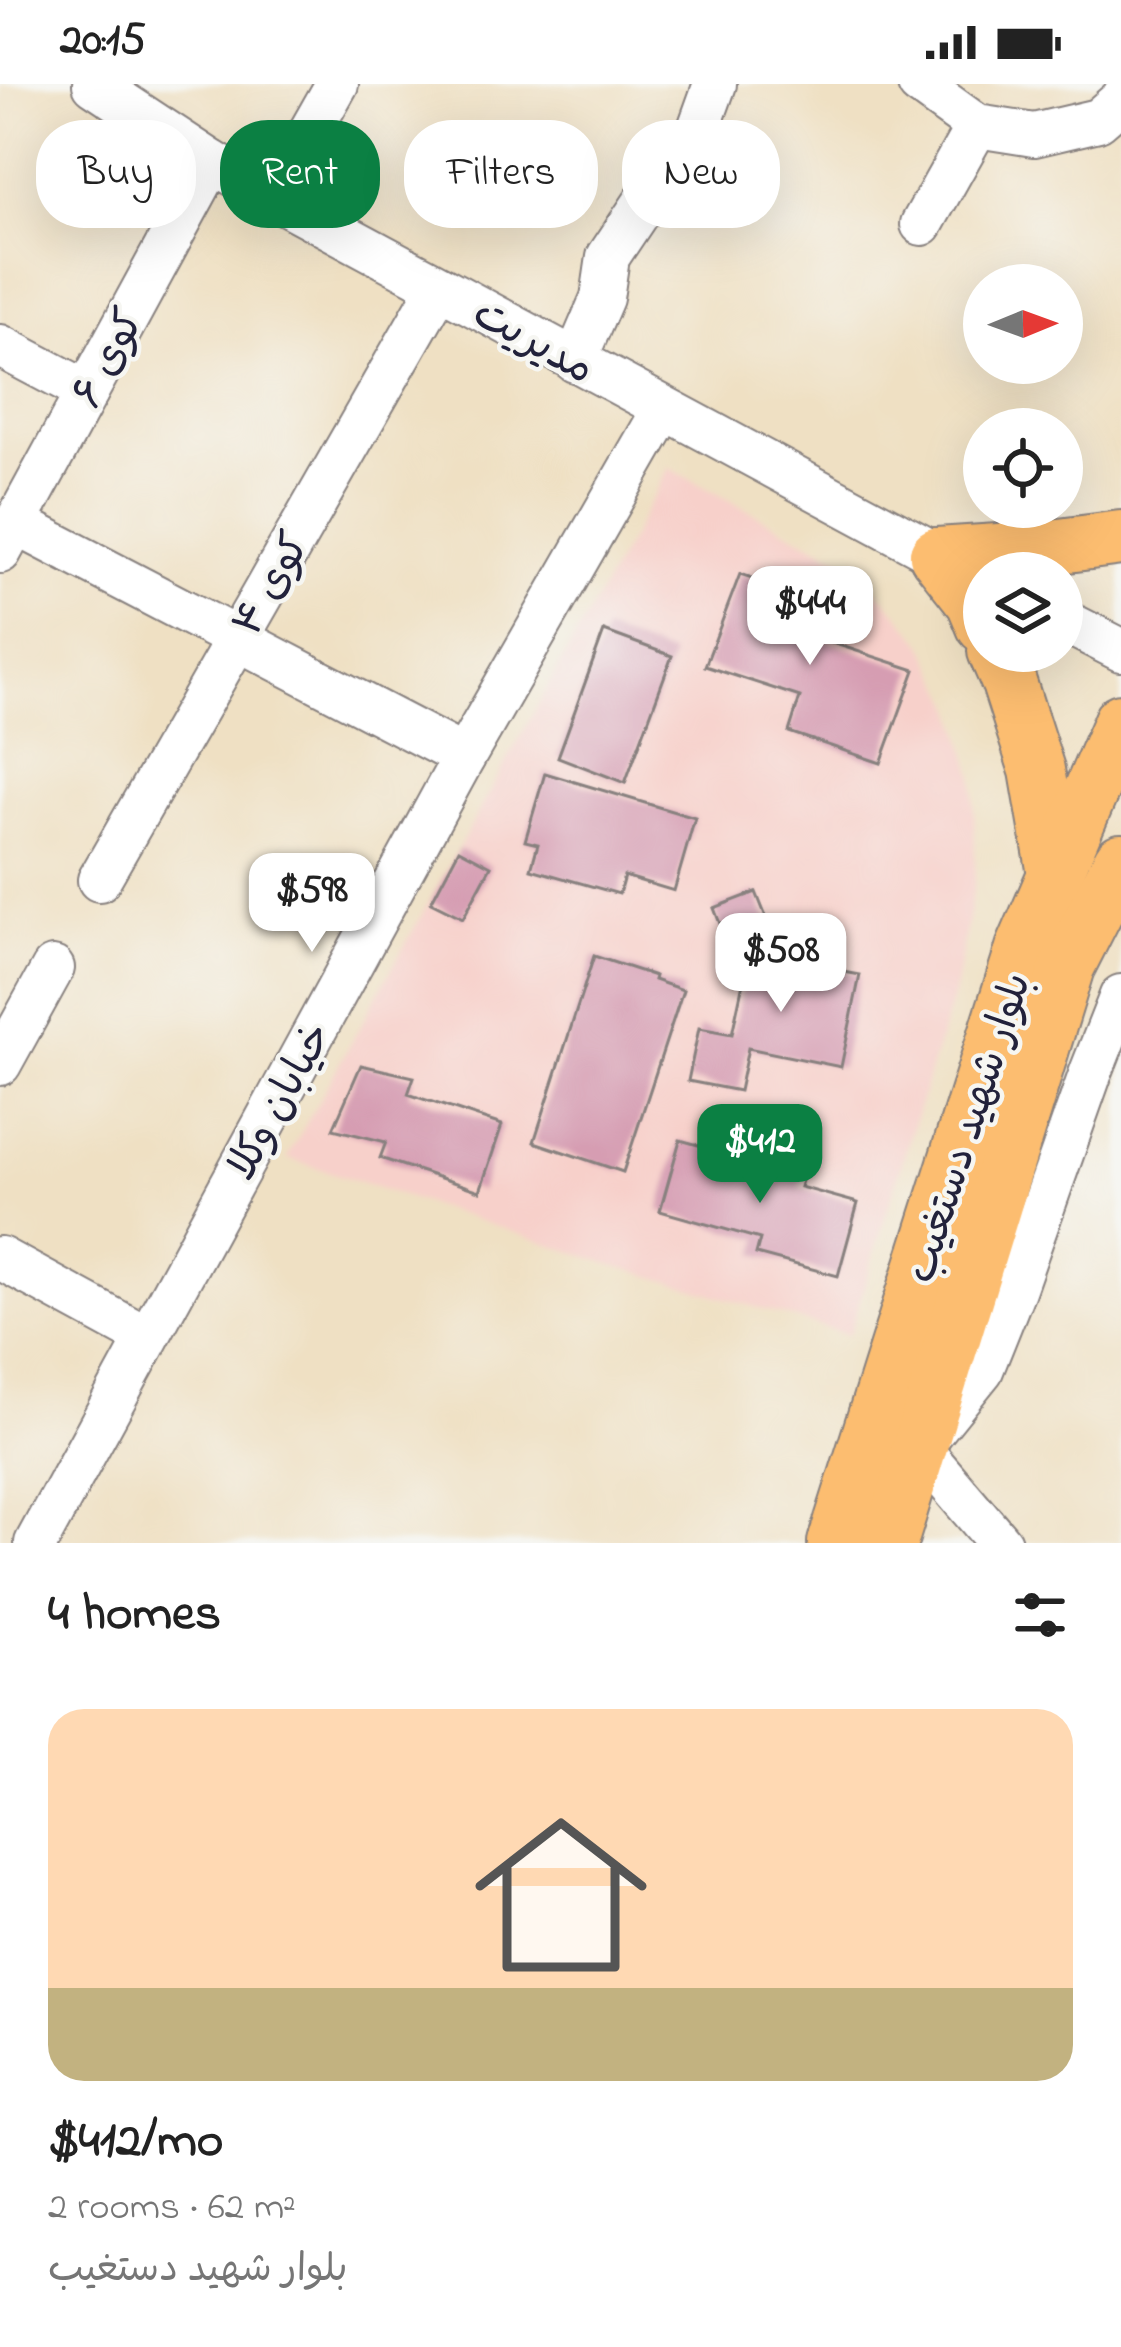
<!DOCTYPE html>
<meta charset="utf-8">
<style>
body{margin:0;font-family:"Indie Flower","Playpen Sans Arabic",sans-serif;background:#f6f6f6;color:#222;height:100vh;display:flex;flex-direction:column;font-size:45px;white-space:nowrap}
*{box-sizing:border-box;margin:0}
p{font-size:39px;color:#767676}
.icon{flex:none;width:66px;height:66px;fill:none;stroke:currentColor;stroke-width:2;stroke-linecap:round;stroke-linejoin:round}
.map{position:relative;height:1459px;overflow:hidden}
.panel{display:flex;flex-direction:column;background:#fff;flex:1}
.panel>*{flex:none}
.top-card{position:absolute;left:36px;top:36px;width:1050px;height:108px;display:flex;gap:24px}
.needle{width:78px;rotate:89deg}
.fabs{position:absolute;left:963px;top:180px;display:grid;gap:24px}
.fabs a{display:grid;place-items:center;width:120px;height:120px;border-radius:50%;background:#fff;box-shadow:0 12px 48px #0002;font-size:60px}
.price{position:absolute;translate:-50% -102px;padding:0 27px;border-radius:24px;background:#fff;color:#222;font-size:39px;line-height:78px;filter:drop-shadow(0 3px 6px #0008)}
.price::after{content:'';position:absolute;left:50%;top:72px;width:36px;height:27px;margin-left:-18px;background:inherit;clip-path:polygon(0 0,100% 0,50% 100%)}
.price.active{background:#0b8043;color:#fff}
ul{padding:0;list-style:none}
li{display:grid;align-content:center;gap:24px;height:636px;padding:0 48px}
li+li{border-top:3px solid #e0e0e0}
li span{display:grid;place-items:center;height:372px;border-radius:36px;color:#555}
li>.icon{margin-inline-start:auto}
span .icon{width:216px;height:216px;fill:#fffc;stroke-width:1}
li b{font-size:51px}
h2{display:flex;justify-content:space-between;align-items:center;height:144px;padding:0 48px;font-size:51px}
.tag{padding:0 42px;border-radius:48px;background:#fff;box-shadow:0 12px 48px #0002;font-size:42px;line-height:108px}
.tag.active{background:#0b8043;color:#fff}
.status{display:flex;justify-content:space-between;align-items:center;height:84px;padding:0 60px;background:#fff;direction:ltr}
.status svg{height:33px;fill:currentColor}
.map>svg:first-child{display:block}
.built{fill:#f7d0ca}
.building{fill:#d69db2}
.lines{fill:none;stroke-linecap:round;stroke-linejoin:round}
.minor-casing{stroke:#88817f;stroke-width:46}
.major-casing{stroke:#88817f;stroke-width:58}
.minor{stroke:#fff;stroke-width:42}
.major{stroke:#fcbd6f;stroke-width:54}
.labels{text-anchor:middle;stroke-width:9;stroke-linejoin:round;paint-order:stroke}
.street-label{font-size:42px;fill:#22223b;stroke:#f6f6f2}
</style>
<div class="status"><b>20:15</b><svg viewBox="0 0 49 12"><path d="M0 12V9h3v3zM5 12V6h3v6zM10 12V3h3v9zM15 12V0h3v12zM26 1h20v11H26zM47 4h2v5h-2z"/></svg></div>
<div class="map">
<svg width="1121" height="1459" viewBox="0 0 1121 1459">
<rect width="100%" height="100%" fill="#f6f6f2"/>
<filter id="ink" filterUnits="userSpaceOnUse"><feTurbulence type="fractalNoise" baseFrequency=".00833" numOctaves="2"/><feDisplacementMap in="SourceGraphic" scale="24" xChannelSelector="R" yChannelSelector="G"/><feConvolveMatrix kernelMatrix="1 2 1 2 8 2 1 2 1" color-interpolation-filters="sRGB"/></filter>
<filter id="wash" filterUnits="userSpaceOnUse"><feTurbulence type="fractalNoise" baseFrequency=".004" numOctaves="4" result="noise"/><feDisplacementMap in="SourceGraphic" scale="48" xChannelSelector="R" yChannelSelector="G"/><feGaussianBlur stdDeviation="2.7" result="paint"/><feColorMatrix in="noise" values="0 0 0 0 0 0 0 0 0 0 0 0 0 0 0 0 0 1.4 0 .05"/><feComposite in="paint" operator="in"/></filter>
<g filter="url(#wash)">
<rect width="100%" height="100%" fill="#efe0c3"/>
<polygon class="built" points="669,384 839,474 884,513 923,558 954,620 974,693 975,795 957,898 849,1251 610,1180 287,1074"/>
<g id="blocks">
<g class="building">
<polygon points="740,490 835,521 823,556 915,586 881,679 789,648 800,613 705,582"/>
<polygon points="604,547 672,572 625,699 558,673"/>
<polygon points="545,689 695,734 674,807 624,792 619,810 531,785 538,760 525,757"/>
<polygon points="459,765 491,782 463,834 431,818"/>
<polygon points="756,808 768,838 726,855 714,824"/>
<polygon points="752,857 842,876 839,887 860,891 841,983 748,964 739,1007 688,997 699,944 732,950"/>
<polygon points="594,872 655,892 654,896 683,906 623,1088 534,1058"/>
<polygon points="361,981 414,993 408,1010 502,1041 480,1107 380,1074 386,1058 333,1045"/>
<polygon points="680,1056 804,1090 800,1103 858,1119 838,1192 756,1170 760,1155 660,1127"/>
</g>
</g>
</g>
<g filter="url(#ink)">
<use href="#blocks" fill-opacity="0" stroke="#88817f" stroke-width="3"/>
<g class="lines">
<g class="minor-casing">
<g id="minor">
<polyline points="94,0 212,78 273,113 962,484"/>
<polyline points="919,0 977,42 1034,51 1098,36 1121,16"/>
<polyline points="273,113 337,0"/>
<polyline points="922,140 977,42"/>
<polyline points="0,262 87,308"/>
<polyline points="575,277 602,214 608,173 644,119 697,50 715,0"/>
<polyline points="15,439 464,673"/>
<polyline points="0,468 212,78"/>
<polyline points="1062,536 1121,566"/>
<polyline points="99,796 439,203"/>
<polyline points="0,980 53,884"/>
<polyline points="0,1174 147,1254"/>
<polyline points="36,1459 464,673 664,325"/>
<polyline points="1000,1459 919,1364 982,1286 1014,1206 1091,988 1121,912"/>
</g>
</g>
<g class="major-casing">
<g id="major">
<polyline points="937,471 1044,464 1121,454"/>
<polyline points="937,471 974,518 984,542"/>
<polyline points="995,567 1009,599 1037,686 1055,790"/>
<polyline points="835,1459 1023,865 1121,637"/>
<polyline points="890,1459 1067,883 1121,777"/>
</g>
</g>
<use href="#minor" class="minor"/>
<use href="#major" class="major"/>
</g>
</g>
<g class="labels">
<g class="street-label">
<text transform="translate(535 255) rotate(29)" y="15">مدیریت</text>
<text transform="translate(106 273) rotate(-62)" y="15">کوی ۶</text>
<text transform="translate(269 499) rotate(-60)" y="15">کوی ۴</text>
<text transform="translate(277 1016) rotate(-61)" y="15">خیابان وکلا</text>
<text transform="translate(966 1043) rotate(-72)" y="15">بلوار شهید دستغیب</text>
</g>
</g>
</svg>
<div class="fabs">
<a><svg class="needle" viewBox="-14 -14 28 28"><path d="M0-13l5 13h-10z" fill="#e53935"/><path d="M0 13l5-13h-10z" fill="#767676"/></svg></a>
<a><svg class="icon" aria-label="locate" viewBox="0 0 24 24"><circle cx="12" cy="12" r="6"/><path d="M12 2v4M12 18v4M2 12h4M18 12h4"/></svg></a>
<a><svg class="icon" aria-label="layers" viewBox="0 0 24 24"><path d="M12 4l9 5-9 5-9-5zM3 14l9 5 9-5"/></svg></a>
</div>
<b class="price" style="left:810px;top:584px">$444</b>
<b class="price" style="left:312px;top:871px">$598</b>
<b class="price" style="left:781px;top:931px">$508</b>
<b class="price active" style="left:760px;top:1122px">$412</b>
<div class="top-card">
<a class="tag">Buy</a>
<a class="tag active">Rent</a>
<a class="tag">Filters</a>
<a class="tag">New</a>
</div>
</div>
<section class="panel">
<h2>4 homes<svg class="icon" aria-label="filters" viewBox="0 0 24 24"><path d="M4 7h16M4 17h16"/><circle cx="9" cy="7" r="2"/><circle cx="15" cy="17" r="2"/></svg></h2>
<ul>
<li><span style="background:linear-gradient(#ffd9b3 75%,#c2b280 0)"><svg class="icon" aria-label="home" viewBox="0 0 24 24"><path d="M3 11l9-7 9 7M6 9v11h12V9"/></svg></span><div><b>$412/mo</b><p>2 rooms · 62 m²</p><p>بلوار شهید دستغیب</p></div></li>
</ul>
</section>
